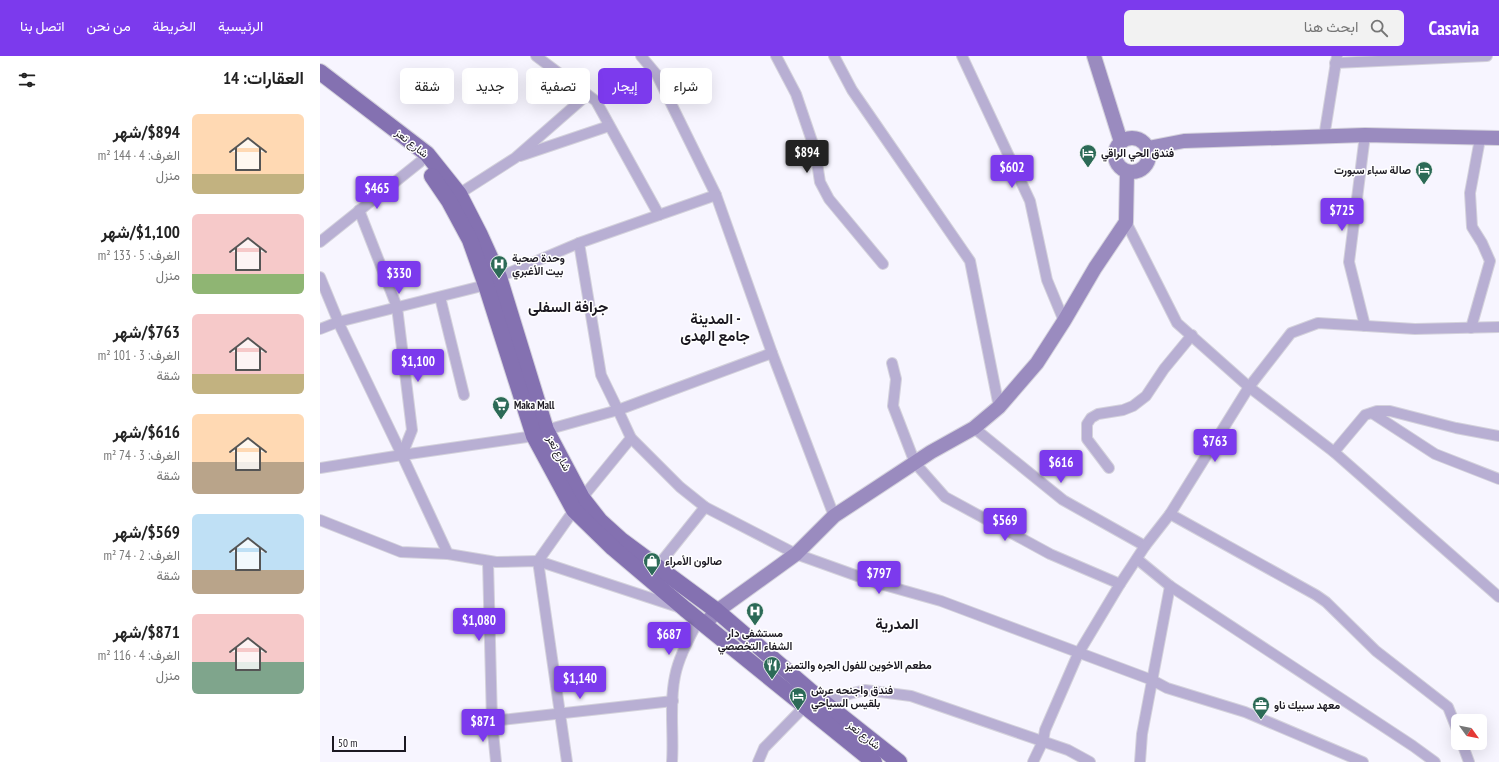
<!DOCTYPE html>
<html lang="ar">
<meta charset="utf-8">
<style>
body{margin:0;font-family:"PT Sans Narrow",Vazirmatn,sans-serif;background:#f2f2f2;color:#222;direction:rtl;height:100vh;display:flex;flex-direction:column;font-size:15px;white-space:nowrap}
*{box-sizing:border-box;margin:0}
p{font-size:13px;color:#767676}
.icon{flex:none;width:22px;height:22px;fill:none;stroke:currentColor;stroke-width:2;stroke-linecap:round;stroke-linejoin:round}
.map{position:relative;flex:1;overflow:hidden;direction:ltr}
.drawer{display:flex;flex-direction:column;background:#fff;width:320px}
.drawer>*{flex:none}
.guide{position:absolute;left:12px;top:12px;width:380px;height:36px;direction:rtl;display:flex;gap:8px}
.needle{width:26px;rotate:123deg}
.controls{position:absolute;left:1131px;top:658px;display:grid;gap:8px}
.controls a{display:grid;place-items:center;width:36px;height:36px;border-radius:6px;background:#fff;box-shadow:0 4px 16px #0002;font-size:20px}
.scale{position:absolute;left:12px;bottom:10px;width:74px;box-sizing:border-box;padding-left:4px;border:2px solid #1c1922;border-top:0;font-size:11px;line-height:14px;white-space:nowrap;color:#1c1922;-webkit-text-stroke:3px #fff;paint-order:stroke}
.price{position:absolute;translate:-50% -34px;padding:0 9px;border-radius:4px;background:#7c3aed;color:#fff;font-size:13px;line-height:26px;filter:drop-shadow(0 1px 2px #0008)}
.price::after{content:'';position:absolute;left:50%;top:24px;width:12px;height:9px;margin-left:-6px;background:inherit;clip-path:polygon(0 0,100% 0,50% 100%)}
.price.current{background:#222;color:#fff}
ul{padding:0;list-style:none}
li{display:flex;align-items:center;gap:12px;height:100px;padding:0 16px}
li span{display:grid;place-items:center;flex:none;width:112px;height:80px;border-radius:6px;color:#555}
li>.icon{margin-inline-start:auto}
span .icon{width:48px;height:48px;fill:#fffc;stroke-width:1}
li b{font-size:17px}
h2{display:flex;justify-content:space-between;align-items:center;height:48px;padding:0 16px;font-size:17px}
.pill{padding:0 14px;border-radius:6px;background:#fff;box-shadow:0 4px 16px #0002;font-size:14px;line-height:36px}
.pill.current{background:#7c3aed;color:#fff}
header{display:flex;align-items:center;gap:24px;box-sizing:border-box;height:56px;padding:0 20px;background:#7c3aed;color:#fff}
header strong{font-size:19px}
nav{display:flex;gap:22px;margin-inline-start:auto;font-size:14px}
.search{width:280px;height:36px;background:#f2f2f2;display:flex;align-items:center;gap:10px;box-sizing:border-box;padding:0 14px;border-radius:6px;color:#767676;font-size:15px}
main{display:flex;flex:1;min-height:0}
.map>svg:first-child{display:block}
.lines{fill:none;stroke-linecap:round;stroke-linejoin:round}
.minor-casing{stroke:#d4d2dc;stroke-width:12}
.secondary-casing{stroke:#d4d2dc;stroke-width:16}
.primary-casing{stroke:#d4d2dc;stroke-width:18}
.minor{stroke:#b8afd3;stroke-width:10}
.secondary{stroke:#9a8bbf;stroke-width:14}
.primary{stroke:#8471b1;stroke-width:16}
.labels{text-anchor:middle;stroke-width:3;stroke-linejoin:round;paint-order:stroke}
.street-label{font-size:11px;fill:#1c1922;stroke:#fff}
.poi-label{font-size:11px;font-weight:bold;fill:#1c1922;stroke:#fff;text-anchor:start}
.district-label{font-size:15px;font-weight:bold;fill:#1c1922;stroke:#fff}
</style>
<header>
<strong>Casavia</strong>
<div class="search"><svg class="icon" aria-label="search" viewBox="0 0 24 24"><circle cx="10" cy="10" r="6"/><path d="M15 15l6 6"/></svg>ابحث هنا</div>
<nav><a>الرئيسية</a><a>الخريطة</a><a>من نحن</a><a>اتصل بنا</a></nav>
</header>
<main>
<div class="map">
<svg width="1179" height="706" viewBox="0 0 1179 706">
<rect width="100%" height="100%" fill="#f7f5ff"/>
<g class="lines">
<g class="minor-casing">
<g id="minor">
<polyline points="216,0 276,45 339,159"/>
<polyline points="321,0 337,19 396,139 452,297 514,460"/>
<polyline points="456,0 476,38 495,94 500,126 509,143 563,208"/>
<polyline points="514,0 532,34 650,205 679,351"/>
<polyline points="642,0 710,145 727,224 744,265"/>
<polyline points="1015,7 1167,0"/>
<polyline points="1045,79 1029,206 1045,270"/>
<polyline points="1004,81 1017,0"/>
<polyline points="200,100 289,70"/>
<polyline points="134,141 195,102 267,39"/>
<polyline points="39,154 77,251 92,374 82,399"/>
<polyline points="806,166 857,267 929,331 1014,396 1179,541"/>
<polyline points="0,186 100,106"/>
<polyline points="259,187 281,319 298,354 311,382 360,431 385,451 476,498 557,527 621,545 832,624 847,632 925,656 1043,706"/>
<polyline points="0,221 21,272 82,399 128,498"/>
<polyline points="120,241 144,339"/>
<polyline points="1151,272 1170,205 1162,187 1152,171 1150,137 1160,83"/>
<polyline points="0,273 18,266 166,229 179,221 259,187 396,139"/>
<polyline points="572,307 576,323 573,350 595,407 625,441 730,498 800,528"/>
<polyline points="1052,357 1115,398 1179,423"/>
<polyline points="654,372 743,444 825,490"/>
<polyline points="1014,396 1045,359 1057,355 1070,355 1136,372 1179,380"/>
<polyline points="0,412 82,399 214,380 226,374 298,354 452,297"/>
<polyline points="789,412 767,383 767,368 771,362 778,358 803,354 813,350 826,340 844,313 872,279"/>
<polyline points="262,442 311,382"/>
<polyline points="850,458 996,539 1006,546 1056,595 1128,651 1138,676"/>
<polyline points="0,464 81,496 128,498 176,506 218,505 358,551"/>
<polyline points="817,503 850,530 1093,690 1115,706"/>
<polyline points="168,505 172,666 176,706"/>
<polyline points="337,511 385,451"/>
<polyline points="502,645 545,634 591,640 748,694 770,706"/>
<polyline points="172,666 181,664 353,645"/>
<polyline points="1142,687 1149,706"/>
<polyline points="247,706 218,505 254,454"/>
<path d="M352,706C354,678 349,648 355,620C359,600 370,581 379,563"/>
<polyline points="438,706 444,692 485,650"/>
<polyline points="713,706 723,685 725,674 758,598 800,528 825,490 850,458 929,331 971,277 998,267 1095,273 1179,271"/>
<polyline points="820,706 822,678 850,530"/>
</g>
</g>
<g class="secondary-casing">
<g id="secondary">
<polyline points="774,0 801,86"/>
<circle cx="812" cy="99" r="17"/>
<polyline points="828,92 864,85 1045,79 1179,82"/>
<polyline points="385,568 397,555 476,498 514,460 611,396 654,372 679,351 717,307 744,265 775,212 806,166 807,116"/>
</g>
</g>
<g class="primary-casing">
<g id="primary">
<polyline points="0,16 107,98 139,138 160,179 179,221 226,374 262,442 280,465 301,484 397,555 502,645 579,706"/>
<polyline points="112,120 129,145 150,184 166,229 214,380 254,454 293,492 365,553 554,706"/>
</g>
</g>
<use href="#minor" class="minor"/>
<use href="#secondary" class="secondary"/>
<use href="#primary" class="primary"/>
</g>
<defs>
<g id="hotel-pin" transform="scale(0.9)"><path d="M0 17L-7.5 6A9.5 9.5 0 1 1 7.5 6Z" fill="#2c6a57" stroke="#fff"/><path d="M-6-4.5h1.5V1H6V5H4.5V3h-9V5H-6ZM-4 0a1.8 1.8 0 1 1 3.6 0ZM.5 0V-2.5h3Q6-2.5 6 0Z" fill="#fff"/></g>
<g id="hospital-pin" transform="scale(0.9)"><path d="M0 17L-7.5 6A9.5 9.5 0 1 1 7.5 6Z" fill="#2c6a57" stroke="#fff"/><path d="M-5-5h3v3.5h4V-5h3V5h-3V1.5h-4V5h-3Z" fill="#fff"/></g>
<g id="supermarket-pin" transform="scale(0.9)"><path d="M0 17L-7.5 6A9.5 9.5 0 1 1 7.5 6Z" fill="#2c6a57" stroke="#fff"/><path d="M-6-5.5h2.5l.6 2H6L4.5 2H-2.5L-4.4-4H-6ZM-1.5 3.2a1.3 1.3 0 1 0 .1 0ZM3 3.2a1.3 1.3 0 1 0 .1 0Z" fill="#fff"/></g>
<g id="shop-pin" transform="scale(0.9)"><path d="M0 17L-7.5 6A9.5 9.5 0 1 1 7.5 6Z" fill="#2c6a57" stroke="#fff"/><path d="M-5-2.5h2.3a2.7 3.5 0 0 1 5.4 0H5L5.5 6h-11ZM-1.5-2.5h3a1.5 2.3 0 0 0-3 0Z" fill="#fff"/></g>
<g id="restaurant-pin" transform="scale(0.9)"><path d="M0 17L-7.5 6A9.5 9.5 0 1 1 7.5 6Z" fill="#2c6a57" stroke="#fff"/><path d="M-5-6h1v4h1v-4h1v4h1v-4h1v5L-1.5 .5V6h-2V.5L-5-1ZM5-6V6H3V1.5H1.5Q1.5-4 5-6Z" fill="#fff"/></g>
<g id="office-pin" transform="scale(0.9)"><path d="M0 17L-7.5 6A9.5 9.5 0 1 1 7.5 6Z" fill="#2c6a57" stroke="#fff"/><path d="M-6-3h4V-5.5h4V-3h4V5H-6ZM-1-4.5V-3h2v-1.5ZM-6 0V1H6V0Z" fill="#fff"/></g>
</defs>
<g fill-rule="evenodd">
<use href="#hotel-pin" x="768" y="97"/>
<use href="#hotel-pin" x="1104" y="114"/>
<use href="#hospital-pin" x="179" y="208"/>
<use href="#supermarket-pin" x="181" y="349"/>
<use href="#shop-pin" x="332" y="505"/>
<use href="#hospital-pin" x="435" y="555"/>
<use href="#restaurant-pin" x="452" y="609"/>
<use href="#hotel-pin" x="478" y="640"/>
<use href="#office-pin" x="941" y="649"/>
</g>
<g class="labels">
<g class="street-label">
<text transform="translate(92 87) rotate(39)" y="4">شارع تعز</text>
<text transform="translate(239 397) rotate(62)" y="4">شارع تعز</text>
<text transform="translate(544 679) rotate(38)" y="4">شارع تعز</text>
</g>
<g class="poi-label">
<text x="781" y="101">فندق الحي الراقي</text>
<text x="1091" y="118" text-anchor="end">صالة سباء سبورت</text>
<text x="192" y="206">وحدة صحية<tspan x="192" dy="13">بيت الأغبري</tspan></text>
<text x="194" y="353">Maka Mall</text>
<text x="345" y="509">صالون الأمراء</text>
<text x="435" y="581" text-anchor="middle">مستشفى دار<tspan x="435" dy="13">الشفاء التخصصي</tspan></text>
<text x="465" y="613">مطعم الاخوين للفول الجره والتميز</text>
<text x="491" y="638">فندق واجنحه عرش<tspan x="491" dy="13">بلقيس السياحي</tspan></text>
<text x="954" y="653">معهد سبيك ناو</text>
</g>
<g class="district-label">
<text x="248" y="256">جرافة السفلى</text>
<text x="395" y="268">المدينة -<tspan x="395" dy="17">جامع الهدى</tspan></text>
<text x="577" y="573">المدرية</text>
</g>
</g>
</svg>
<div class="controls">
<a><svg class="needle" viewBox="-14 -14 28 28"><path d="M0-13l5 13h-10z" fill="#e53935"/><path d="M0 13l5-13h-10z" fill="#767676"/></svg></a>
</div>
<div class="scale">50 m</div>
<b class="price current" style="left:487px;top:118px">$894</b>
<b class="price" style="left:692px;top:133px">$602</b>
<b class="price" style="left:57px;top:154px">$465</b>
<b class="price" style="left:1022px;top:176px">$725</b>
<b class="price" style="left:79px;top:239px">$330</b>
<b class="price" style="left:98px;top:327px">$1,100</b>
<b class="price" style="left:895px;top:407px">$763</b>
<b class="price" style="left:741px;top:428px">$616</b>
<b class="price" style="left:685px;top:486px">$569</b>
<b class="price" style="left:559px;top:539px">$797</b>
<b class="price" style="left:159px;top:586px">$1,080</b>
<b class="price" style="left:349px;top:600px">$687</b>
<b class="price" style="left:260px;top:644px">$1,140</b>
<b class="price" style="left:163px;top:687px">$871</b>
<div class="guide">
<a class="pill">شراء</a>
<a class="pill current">إيجار</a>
<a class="pill">تصفية</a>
<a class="pill">جديد</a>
<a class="pill">شقة</a>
</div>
</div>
<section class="drawer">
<h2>العقارات: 14<svg class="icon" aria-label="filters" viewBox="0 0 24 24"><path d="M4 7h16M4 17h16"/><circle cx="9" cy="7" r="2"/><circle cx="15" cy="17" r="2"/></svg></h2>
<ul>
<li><span style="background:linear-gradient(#ffd9b3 75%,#c2b280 0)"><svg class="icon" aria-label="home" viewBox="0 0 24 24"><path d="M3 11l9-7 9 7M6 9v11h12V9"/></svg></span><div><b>$894/شهر</b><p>الغرف: 4 · 144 m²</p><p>منزل</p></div></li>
<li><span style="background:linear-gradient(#f6c9c9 75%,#8fb573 0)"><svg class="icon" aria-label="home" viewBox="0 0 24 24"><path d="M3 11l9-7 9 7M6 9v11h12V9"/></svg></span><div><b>$1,100/شهر</b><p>الغرف: 5 · 133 m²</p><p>منزل</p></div></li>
<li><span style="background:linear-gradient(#f6c9c9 75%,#c2b280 0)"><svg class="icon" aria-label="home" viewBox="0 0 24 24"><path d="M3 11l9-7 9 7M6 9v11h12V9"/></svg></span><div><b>$763/شهر</b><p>الغرف: 3 · 101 m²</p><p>شقة</p></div></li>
<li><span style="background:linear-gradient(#ffd9b3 60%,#b9a48a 0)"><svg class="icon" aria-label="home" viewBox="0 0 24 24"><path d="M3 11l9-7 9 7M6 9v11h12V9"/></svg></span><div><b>$616/شهر</b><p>الغرف: 3 · 74 m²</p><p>شقة</p></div></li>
<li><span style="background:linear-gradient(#bfe0f5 70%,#b9a48a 0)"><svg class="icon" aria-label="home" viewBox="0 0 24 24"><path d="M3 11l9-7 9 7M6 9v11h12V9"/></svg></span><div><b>$569/شهر</b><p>الغرف: 2 · 74 m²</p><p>شقة</p></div></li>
<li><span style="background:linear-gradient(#f6c9c9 60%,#7fa58c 0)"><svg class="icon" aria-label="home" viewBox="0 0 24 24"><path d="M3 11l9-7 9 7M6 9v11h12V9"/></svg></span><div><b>$871/شهر</b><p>الغرف: 4 · 116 m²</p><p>منزل</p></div></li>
</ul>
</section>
</main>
